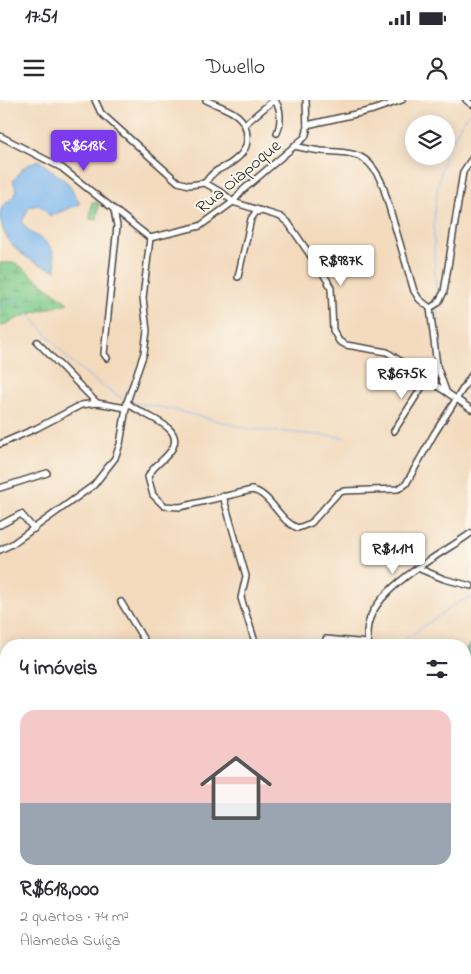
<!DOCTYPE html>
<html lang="pt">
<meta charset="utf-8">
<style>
body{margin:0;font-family:"Indie Flower",sans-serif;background:#f2f2f3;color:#2b2b33;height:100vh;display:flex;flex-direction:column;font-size:19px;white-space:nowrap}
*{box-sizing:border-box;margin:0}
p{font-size:16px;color:#7c7c81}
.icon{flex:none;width:28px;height:28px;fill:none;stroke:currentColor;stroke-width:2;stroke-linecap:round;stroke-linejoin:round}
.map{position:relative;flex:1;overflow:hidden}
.sheet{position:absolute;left:0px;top:539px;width:471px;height:336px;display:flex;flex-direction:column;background:#fff;border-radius:20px 20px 0 0;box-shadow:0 2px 12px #0003}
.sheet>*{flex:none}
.buttons{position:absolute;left:405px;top:15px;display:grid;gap:10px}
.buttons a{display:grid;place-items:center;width:50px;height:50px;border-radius:50%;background:#fff;box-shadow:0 2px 12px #0003;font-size:25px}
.price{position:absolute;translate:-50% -42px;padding:0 11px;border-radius:5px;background:#fff;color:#222;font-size:16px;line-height:32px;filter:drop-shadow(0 1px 2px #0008)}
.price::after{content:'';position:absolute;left:50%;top:30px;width:15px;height:11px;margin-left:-8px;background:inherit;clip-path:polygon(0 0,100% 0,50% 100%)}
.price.active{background:#7c3aed;color:#fff}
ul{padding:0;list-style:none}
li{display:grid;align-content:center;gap:10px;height:265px;padding:0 20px}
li+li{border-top:1px solid #e1e1e2}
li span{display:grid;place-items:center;height:155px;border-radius:15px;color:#555}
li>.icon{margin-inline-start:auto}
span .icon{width:90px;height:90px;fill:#fffc;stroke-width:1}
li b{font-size:21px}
h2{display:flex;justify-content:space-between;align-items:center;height:60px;padding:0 20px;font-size:21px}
.status{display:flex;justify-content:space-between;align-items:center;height:35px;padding:0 25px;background:#fff;direction:ltr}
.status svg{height:14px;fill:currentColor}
header{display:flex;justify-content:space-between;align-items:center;height:65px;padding:0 20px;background:#fff;font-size:22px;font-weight:600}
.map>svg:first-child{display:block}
.forest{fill:url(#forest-crowns);stroke:#486c50}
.wetland{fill:url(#wetland-marsh);stroke:#537a5a}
.green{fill:#7bc988;stroke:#537a5a}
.water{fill:#7db7ee;stroke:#54718c}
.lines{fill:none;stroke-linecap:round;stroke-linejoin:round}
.stream{stroke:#7db7ee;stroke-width:1}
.minor-casing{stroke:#494541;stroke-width:8}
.minor{stroke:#fff;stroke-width:5}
.labels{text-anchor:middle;stroke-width:4;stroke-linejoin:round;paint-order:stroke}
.street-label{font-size:18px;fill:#2b2b2b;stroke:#fbf7ec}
</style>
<div class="status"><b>17:51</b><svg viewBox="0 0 49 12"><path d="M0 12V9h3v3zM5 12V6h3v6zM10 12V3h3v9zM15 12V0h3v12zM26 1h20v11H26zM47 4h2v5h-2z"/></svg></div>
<header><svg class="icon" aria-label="menu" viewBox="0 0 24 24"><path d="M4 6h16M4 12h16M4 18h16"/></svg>Dwello<svg class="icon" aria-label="person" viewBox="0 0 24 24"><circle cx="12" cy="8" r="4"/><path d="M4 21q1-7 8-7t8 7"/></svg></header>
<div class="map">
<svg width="471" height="874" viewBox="0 0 471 874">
<defs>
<pattern id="forest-crowns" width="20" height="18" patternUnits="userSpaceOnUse" patternTransform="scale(1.25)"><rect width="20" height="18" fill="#64ad74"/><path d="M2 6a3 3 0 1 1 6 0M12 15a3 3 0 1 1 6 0" fill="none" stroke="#538d5f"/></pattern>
<pattern id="wetland-marsh" width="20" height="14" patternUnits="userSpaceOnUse" patternTransform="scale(1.25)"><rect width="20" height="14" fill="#7bc988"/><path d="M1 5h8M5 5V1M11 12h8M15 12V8" fill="none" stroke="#65a36f"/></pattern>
</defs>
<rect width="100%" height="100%" fill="#fbf7ec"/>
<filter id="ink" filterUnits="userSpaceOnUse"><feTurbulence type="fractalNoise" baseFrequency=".02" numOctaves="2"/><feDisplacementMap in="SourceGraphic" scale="10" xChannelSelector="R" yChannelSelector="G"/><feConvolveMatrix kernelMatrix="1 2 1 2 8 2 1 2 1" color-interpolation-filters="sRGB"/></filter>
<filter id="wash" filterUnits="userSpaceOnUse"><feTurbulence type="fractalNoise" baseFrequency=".0096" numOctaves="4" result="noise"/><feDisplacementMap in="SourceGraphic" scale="20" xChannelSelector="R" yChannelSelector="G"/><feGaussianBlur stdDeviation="1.12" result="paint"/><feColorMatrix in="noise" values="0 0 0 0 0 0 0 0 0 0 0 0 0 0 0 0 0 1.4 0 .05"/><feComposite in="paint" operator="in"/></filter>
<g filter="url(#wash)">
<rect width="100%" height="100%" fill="#f3dabd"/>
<g class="forest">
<polygon points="471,544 471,608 465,605 465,549"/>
<polygon points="465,672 471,675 471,812 465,803"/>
<polygon points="0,721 6,722 6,869 42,869 39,874 0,874"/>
</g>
<polygon class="wetland" points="0,163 16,163 68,203 23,216 0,227"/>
<polygon class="green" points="92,102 99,103 97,120 90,119"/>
<path class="water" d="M38,60L68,83L80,104L50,116L39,105L29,107L22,122C36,145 54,132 56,170C30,163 0,145 0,112C2,103 13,100 17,91L13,81L24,67Z"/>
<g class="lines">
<g class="stream">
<polyline points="446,53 462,22 471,12"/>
<path d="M437,200C433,147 430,108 445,56"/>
<polyline points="0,206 16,199 69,260 101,285 126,301"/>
<polyline points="437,208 442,265"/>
<polyline points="130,302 170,309 250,329 343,337"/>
<polyline points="405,539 459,502 471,498"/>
</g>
</g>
</g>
<g filter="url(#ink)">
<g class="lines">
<g class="minor-casing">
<g id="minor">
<polyline points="95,0 101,13 110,21 178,82 189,85 205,83 224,94 233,102 281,117 289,124 327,180 331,188 333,230 339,241 346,245 387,252 471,309"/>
<path d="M274,0C282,7 281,24 277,33"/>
<polyline points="466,0 471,4"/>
<polyline points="245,24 274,0"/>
<polyline points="307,25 373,10 402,0"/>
<polyline points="0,36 62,68 150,138"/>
<path d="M294,46C303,48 312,50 321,51C355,53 369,52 383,86L414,191L419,199L430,208"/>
<path d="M205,83C217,65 223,71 235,60C243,54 248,46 247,36C246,12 224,9 206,0"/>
<polyline points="150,138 200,126 233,102 243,90 305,37 307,31 306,0"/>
<polyline points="238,177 251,119 256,112 262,111"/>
<polyline points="430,208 438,203 444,192 463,72 471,60"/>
<polyline points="430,208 437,266 432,283"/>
<polyline points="37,242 97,303"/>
<polyline points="107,258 104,254 117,126 114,110"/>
<polyline points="437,266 446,291"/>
<path d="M127,302C137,315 184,324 173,347C167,360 153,364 148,377L153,395L164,406L180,407L252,390C272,394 278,421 298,428L311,423L338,393L344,391L398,389L406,384L434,334L471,276"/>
<polyline points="394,331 427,279"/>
<polyline points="0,344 37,328 81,305 97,303 126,308"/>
<polyline points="0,388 47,373"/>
<polyline points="223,396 246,476 241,498 256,545"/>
<polyline points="0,425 21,414 34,429"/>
<polyline points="0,450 12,444 94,385 115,358 120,344 127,302 144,253 147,231 143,198 150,138"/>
<polyline points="420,469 444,479 471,486"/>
<polyline points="121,502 147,545"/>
<polyline points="326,539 368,543"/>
<path d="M369,545C353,496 439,457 471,433"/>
<polyline points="0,650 6,639"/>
<polyline points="6,683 4,688 6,692"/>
<polyline points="0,717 6,718"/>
<polyline points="465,811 471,821"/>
<polyline points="123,869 129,874"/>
<polyline points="209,869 213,874"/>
<polyline points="340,869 341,874"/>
<polyline points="357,869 359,874"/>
<polyline points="279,874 281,869"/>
<polyline points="399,874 400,869"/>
</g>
</g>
<use href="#minor" class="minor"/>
</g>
</g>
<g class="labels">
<g class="street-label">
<text transform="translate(238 76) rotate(-40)" y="6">Rua Oiapoque</text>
</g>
</g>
</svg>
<div class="buttons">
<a><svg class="icon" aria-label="layers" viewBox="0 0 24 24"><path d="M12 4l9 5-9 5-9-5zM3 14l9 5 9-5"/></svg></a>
</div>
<b class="price active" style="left:84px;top:72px">R$618K</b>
<b class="price" style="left:341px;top:187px">R$987K</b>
<b class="price" style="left:402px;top:300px">R$675K</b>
<b class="price" style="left:393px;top:475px">R$1.1M</b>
<section class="sheet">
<h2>4 imóveis<svg class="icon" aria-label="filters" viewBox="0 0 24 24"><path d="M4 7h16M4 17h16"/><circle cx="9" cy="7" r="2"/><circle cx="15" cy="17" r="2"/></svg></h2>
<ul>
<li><span style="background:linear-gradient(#f6c9c9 60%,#9aa5b1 0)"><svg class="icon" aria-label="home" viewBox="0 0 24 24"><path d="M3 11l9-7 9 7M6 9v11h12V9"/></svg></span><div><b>R$618,000</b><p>2 quartos · 74 m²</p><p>Alameda Suíça</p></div></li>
</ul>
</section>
</div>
